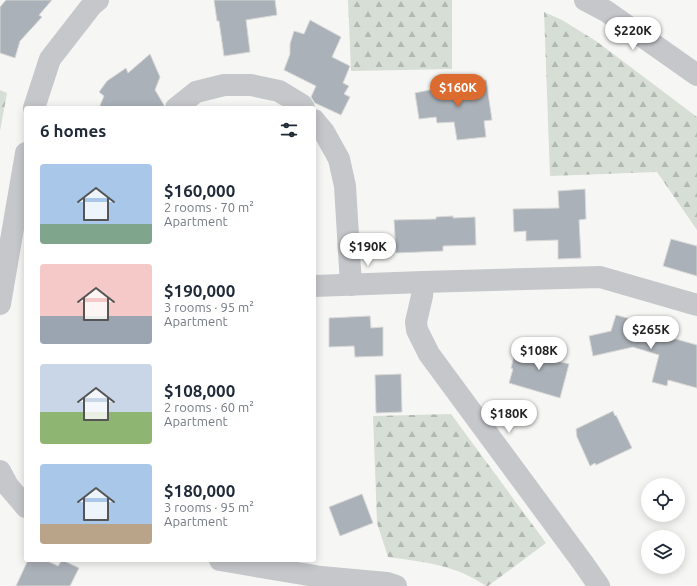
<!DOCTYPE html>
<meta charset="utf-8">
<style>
body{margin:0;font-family:Ubuntu,sans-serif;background:#f6f6f7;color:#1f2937;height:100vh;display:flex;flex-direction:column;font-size:15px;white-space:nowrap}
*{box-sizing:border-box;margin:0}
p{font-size:13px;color:#747a83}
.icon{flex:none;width:22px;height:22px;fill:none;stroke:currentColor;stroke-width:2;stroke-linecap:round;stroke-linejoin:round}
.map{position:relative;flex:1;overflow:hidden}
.panel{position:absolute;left:24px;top:106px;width:292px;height:456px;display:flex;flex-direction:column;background:#fff;border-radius:4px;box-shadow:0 2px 10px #0003}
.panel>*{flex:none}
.controls{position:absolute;left:641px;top:478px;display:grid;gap:8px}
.controls a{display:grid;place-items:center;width:44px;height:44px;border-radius:50%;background:#fff;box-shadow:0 2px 10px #0003;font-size:20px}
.price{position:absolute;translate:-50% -34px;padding:0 9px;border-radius:14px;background:#fff;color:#222;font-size:13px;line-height:26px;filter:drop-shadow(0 1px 2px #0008)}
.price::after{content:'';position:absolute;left:50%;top:24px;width:12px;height:9px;margin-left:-6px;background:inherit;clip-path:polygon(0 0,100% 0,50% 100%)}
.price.selected{background:#dc6b2f;color:#fff}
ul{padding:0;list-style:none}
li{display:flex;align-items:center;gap:12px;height:100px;padding:0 16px}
li span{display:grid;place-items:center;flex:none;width:112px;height:80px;border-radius:4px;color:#555}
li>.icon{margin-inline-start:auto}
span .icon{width:48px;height:48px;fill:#fffc;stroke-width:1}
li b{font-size:17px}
h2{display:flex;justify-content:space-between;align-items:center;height:48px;padding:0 16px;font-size:17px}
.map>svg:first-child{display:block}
.forest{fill:url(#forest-firs)}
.building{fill:#abb1b8;stroke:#d8d8d6}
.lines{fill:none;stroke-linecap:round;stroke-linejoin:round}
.minor{stroke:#c5c7cb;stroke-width:22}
</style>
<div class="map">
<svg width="697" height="586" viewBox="0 0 697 586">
<defs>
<pattern id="forest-firs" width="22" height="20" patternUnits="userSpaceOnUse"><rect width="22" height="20" fill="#d7ded5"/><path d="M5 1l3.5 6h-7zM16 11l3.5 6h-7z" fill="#b2b9b2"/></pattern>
</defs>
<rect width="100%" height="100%" fill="#f6f7f4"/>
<g class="forest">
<polygon points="348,0 452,0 452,69 351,71"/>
<polygon points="544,12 562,20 596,41 697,117 697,230 657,172 550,176"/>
<polygon points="0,90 7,93 0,131"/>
<path d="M451,414L546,543L488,586H486C456,565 424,562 388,557L377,523L373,416Z"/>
</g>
<g class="building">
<polygon points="6,0 52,0 39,15 42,17 20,41 15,58 0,53 0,7"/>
<polygon points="214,0 275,0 277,15 246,20 250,52 224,56 219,21 217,21"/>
<polygon points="310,20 341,37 332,57 350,66 343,83 349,86 344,94 350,97 341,115 315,103 311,97 316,86 284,70 290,54 290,44 294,31 304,34"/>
<polygon points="150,54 160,77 155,90 164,105 164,108 99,108 104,96 99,92 107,81 126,68 128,73"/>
<polygon points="486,80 492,120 484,121 486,137 457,140 454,122 437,123 436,117 419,119 415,93 463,83"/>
<polygon points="585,189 586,219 579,220 581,258 558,259 558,240 526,241 526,231 514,232 513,209 559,208 558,191"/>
<polygon points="453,216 453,218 475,217 476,245 443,246 443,251 396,253 394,220 436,219 436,217"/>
<polygon points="671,239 697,246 697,276 663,266"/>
<polygon points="616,315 656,326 654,333 697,345 697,388 668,380 667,386 652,382 659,355 633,347 593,356 589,336 611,331"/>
<polygon points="370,316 371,328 383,327 383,356 355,357 354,346 329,347 329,318"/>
<polygon points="545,346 559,350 556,361 569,364 560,398 509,383 513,369 511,368 515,352"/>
<polygon points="401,374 402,412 376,413 375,375"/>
<polygon points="613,411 615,416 616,415 632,448 596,465 595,463 590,466 577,437 576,429"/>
<polygon points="362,494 373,523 340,536 329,507"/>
<polygon points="28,560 45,560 58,566 62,560 79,568 70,586 16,586"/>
</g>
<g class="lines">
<g class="minor">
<polyline points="585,0 606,11 697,75"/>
<polyline points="34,108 50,59 92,5 98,0"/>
<polyline points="176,108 196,92 224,85 251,85 279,91 302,105 304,108"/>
<polyline points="314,120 324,132 339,159 345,186 351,285"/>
<polyline points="423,282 422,296 416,322 417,330 429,354 583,563 599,586"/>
<polyline points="314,286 423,282 600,277 697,305"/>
<polyline points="0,304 26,153"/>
<polyline points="0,471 8,486 26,507"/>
<polyline points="220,560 321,577 387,583 396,586"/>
</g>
</g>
</svg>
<div class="controls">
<a><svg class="icon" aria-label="locate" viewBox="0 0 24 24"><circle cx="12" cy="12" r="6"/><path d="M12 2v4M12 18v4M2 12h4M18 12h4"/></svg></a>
<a><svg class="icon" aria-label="layers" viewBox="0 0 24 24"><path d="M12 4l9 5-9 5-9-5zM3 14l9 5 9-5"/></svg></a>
</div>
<b class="price" style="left:633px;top:51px">$220K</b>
<b class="price selected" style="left:458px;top:108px">$160K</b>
<b class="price" style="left:368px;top:267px">$190K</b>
<b class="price" style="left:651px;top:350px">$265K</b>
<b class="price" style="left:539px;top:371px">$108K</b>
<b class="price" style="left:509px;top:434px">$180K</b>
<section class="panel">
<h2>6 homes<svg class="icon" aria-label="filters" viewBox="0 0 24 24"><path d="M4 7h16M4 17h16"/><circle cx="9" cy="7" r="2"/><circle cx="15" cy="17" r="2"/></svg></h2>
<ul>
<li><span style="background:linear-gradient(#a9c7e8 75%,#7fa58c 0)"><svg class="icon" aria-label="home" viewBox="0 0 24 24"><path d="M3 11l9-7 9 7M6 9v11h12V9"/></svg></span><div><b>$160,000</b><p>2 rooms · 70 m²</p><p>Apartment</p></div></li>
<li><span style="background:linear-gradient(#f6c9c9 65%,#9aa5b1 0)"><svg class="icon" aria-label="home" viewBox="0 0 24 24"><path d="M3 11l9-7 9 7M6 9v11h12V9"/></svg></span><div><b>$190,000</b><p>3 rooms · 95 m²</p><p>Apartment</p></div></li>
<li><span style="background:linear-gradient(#c9d6e8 60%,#8fb573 0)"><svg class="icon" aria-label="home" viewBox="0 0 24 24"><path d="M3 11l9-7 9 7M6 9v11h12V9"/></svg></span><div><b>$108,000</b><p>2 rooms · 60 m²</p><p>Apartment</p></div></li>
<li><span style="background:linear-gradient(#a9c7e8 75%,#b9a48a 0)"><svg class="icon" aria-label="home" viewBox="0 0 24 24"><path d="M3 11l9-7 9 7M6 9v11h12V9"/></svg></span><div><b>$180,000</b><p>3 rooms · 95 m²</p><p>Apartment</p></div></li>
</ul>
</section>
</div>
